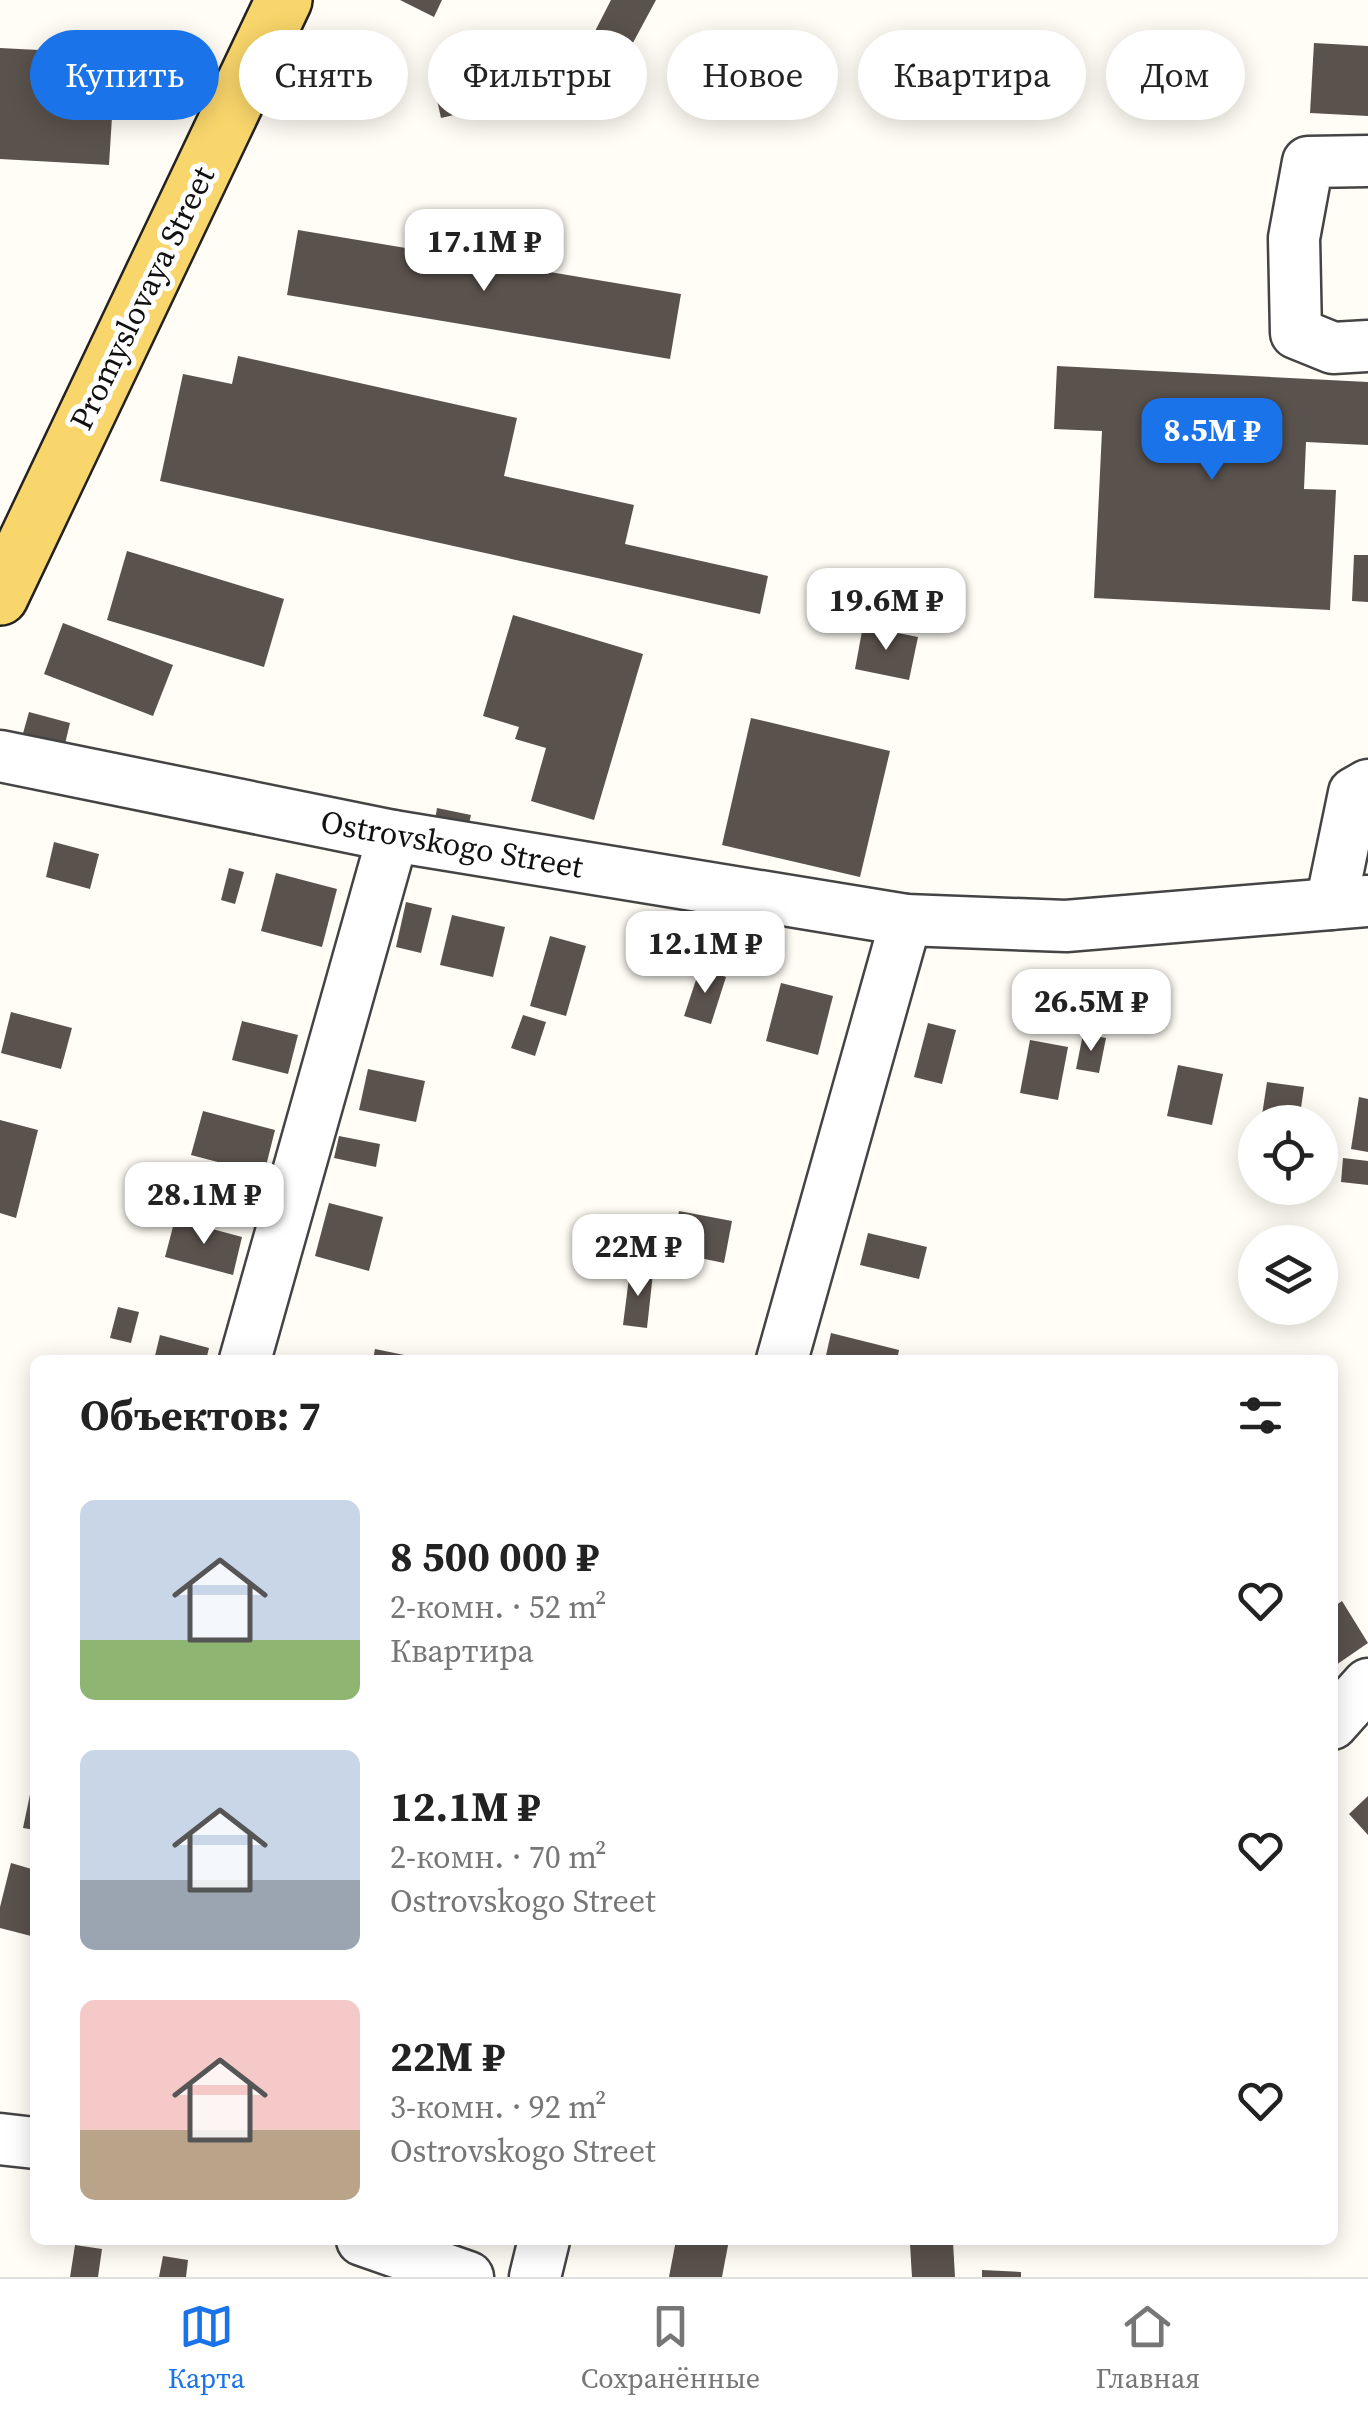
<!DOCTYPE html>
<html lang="ru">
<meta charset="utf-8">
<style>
body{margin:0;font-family:"Source Serif 4",serif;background:#f6f6f6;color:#222;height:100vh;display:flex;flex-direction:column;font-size:38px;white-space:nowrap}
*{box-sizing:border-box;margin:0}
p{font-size:32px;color:#767676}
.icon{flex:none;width:55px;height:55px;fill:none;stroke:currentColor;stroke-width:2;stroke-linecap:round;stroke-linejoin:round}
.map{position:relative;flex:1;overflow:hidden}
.details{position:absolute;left:30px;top:1355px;width:1308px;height:890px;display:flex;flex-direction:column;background:#fff;border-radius:15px;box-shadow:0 5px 25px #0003}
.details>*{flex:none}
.banner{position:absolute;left:30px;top:30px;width:1310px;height:90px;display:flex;gap:20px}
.buttons{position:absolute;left:1238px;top:1105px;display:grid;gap:20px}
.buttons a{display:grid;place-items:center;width:100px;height:100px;border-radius:50%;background:#fff;box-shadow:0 5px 25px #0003;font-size:50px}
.price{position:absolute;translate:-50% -85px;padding:0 22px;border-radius:20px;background:#fff;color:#222;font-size:32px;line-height:65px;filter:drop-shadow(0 2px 5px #0008)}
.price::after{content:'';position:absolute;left:50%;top:60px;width:30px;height:22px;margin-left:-15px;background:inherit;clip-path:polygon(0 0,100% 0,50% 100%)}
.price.active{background:#1a73e8;color:#fff}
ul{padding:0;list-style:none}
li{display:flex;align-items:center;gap:30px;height:250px;padding:0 50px}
li span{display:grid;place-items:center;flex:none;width:280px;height:200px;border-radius:15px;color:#555}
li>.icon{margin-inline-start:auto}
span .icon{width:120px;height:120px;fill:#fffc;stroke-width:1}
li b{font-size:42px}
h2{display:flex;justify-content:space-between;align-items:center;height:120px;padding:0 50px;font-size:42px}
.pill{padding:0 35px;border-radius:45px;background:#fff;box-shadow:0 5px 25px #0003;font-size:35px;line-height:90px}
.pill.active{background:#1a73e8;color:#fff}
.tabs{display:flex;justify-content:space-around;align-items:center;height:140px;border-top:2px solid #e0e0e0;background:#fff;font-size:28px;color:#767676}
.tabs a{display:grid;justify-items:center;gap:5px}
.tabs .active{color:#1a73e8}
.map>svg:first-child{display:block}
.building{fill:#5a524d}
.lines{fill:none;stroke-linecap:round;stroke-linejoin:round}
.minor-casing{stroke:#444;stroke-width:55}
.major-casing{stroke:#222;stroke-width:60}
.minor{stroke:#fff;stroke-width:50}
.major{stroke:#f9d66b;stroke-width:55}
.labels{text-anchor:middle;stroke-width:10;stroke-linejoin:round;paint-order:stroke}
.street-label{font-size:32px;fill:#111;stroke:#fff}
</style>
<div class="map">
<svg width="1368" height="2277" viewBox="0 0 1368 2277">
<rect width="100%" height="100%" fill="#fffdf5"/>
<g class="building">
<polygon points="400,0 442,0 434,17"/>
<polygon points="611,0 656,0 614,78 441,118 431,73 593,35"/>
<polygon points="1314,43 1368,46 1368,116 1310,113"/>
<polygon points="0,48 116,54 109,165 0,159"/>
<polygon points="298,230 681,294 670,359 287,295"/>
<polygon points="238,356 517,418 504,476 634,505 625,544 768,576 760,614 160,481 183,374 232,384"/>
<polygon points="1057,366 1368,382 1368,445 1306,442 1304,489 1336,490 1330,610 1094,598 1102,431 1054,429"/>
<polygon points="127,551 284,599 264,667 107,620"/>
<polygon points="1354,555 1368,555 1368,602 1352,601"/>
<polygon points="513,615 643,654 594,820 531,801 546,748 515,739 519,727 483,716"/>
<polygon points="63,623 173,665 153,716 44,674"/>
<polygon points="863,626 918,637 909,680 855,669"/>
<polygon points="29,712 70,723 64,748 22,737"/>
<polygon points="751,718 890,751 860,877 722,845"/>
<polygon points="437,808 471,815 467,833 434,826"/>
<polygon points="54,842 99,854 90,889 46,877"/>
<polygon points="229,868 244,872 235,904 221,900"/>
<polygon points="276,873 337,889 322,947 261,931"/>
<polygon points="406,902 432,908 421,953 396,947"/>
<polygon points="452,915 505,927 493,977 440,965"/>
<polygon points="550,936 586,946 566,1016 530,1006"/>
<polygon points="700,968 726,977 711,1024 684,1016"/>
<polygon points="781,983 833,996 818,1055 766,1041"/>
<polygon points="11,1012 72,1028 61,1069 1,1053"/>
<polygon points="523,1015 546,1022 535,1056 511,1048"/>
<polygon points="242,1021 298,1035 288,1074 232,1060"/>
<polygon points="928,1023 956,1030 942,1084 914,1077"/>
<polygon points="1083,1034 1106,1038 1099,1073 1076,1069"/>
<polygon points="1030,1040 1068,1047 1058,1100 1020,1093"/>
<polygon points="1178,1065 1223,1074 1212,1125 1167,1116"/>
<polygon points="368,1069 425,1081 416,1122 359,1110"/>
<polygon points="1267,1082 1304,1087 1299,1122 1261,1122"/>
<polygon points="1359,1097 1368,1099 1368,1152 1351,1149"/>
<polygon points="203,1111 275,1130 264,1174 191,1155"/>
<polygon points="0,1120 38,1130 16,1218 0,1213"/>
<polygon points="339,1136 380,1144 376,1167 334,1158"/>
<polygon points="1343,1158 1368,1161 1368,1185 1341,1182"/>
<polygon points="329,1203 383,1217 369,1271 315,1256"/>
<polygon points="679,1211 732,1221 724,1263 671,1252"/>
<polygon points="175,1219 242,1237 233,1275 165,1257"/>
<polygon points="868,1233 927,1247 919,1279 860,1265"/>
<polygon points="630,1270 653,1273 647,1328 623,1325"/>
<polygon points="118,1307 139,1312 131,1343 110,1338"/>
<polygon points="831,1333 899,1350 897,1360 825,1360"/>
<polygon points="160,1335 209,1348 206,1360 154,1360"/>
<polygon points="375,1349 419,1358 419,1360 373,1360"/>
<polygon points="1342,1601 1368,1643 1336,1665 1332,1608"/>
<polygon points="33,1780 35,1780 35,1830 23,1828"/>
<polygon points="1368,1796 1368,1835 1349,1814"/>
<polygon points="11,1863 35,1870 35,1937 0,1928 0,1907"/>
<polygon points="676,2240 729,2240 722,2277 669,2277"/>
<polygon points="953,2242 955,2277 912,2277 910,2244"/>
<polygon points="75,2245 102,2249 98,2277 70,2277"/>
<polygon points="163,2256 188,2260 186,2277 159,2277"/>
<polygon points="982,2270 1021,2272 1021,2277 982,2277"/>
</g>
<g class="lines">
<g class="minor-casing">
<g id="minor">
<polyline points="1368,161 1308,162 1294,238 1296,333 1333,348 1368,346"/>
<polyline points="0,756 393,836 906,920 1066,926 1368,901"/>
<polyline points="1331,904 1354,793 1368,785"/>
<polyline points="245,1360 393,836"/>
<polyline points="782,1360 906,920"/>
<polyline points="1332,1724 1368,1684"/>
<polyline points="0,2139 35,2143"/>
<polyline points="362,2240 468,2277"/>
<polyline points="535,2277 544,2240"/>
</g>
</g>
<g class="major-casing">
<polyline id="major" points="0,597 284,0"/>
</g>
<use href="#minor" class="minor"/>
<use href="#major" class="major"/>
</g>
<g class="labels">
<g class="street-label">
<text transform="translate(142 298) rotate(-64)" y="11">Promyslovaya Street</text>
<text transform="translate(452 844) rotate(10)" y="11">Ostrovskogo Street</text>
</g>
</g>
</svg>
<div class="buttons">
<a><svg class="icon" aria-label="locate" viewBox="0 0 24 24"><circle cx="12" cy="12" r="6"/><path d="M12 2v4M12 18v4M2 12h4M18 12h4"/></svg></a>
<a><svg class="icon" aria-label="layers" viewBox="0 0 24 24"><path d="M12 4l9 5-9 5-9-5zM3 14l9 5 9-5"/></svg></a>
</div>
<b class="price" style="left:484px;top:294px">17.1M ₽</b>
<b class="price active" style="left:1212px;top:483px">8.5M ₽</b>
<b class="price" style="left:886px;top:653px">19.6M ₽</b>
<b class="price" style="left:705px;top:996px">12.1M ₽</b>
<b class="price" style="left:1091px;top:1054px">26.5M ₽</b>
<b class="price" style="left:204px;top:1247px">28.1M ₽</b>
<b class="price" style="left:638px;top:1299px">22M ₽</b>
<div class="banner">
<a class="pill active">Купить</a>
<a class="pill">Снять</a>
<a class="pill">Фильтры</a>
<a class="pill">Новое</a>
<a class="pill">Квартира</a>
<a class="pill">Дом</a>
</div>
<section class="details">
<h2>Объектов: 7<svg class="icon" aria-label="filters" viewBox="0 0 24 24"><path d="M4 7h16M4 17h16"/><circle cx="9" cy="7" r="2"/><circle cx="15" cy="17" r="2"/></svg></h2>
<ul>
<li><span style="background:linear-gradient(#c9d6e8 70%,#8fb573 0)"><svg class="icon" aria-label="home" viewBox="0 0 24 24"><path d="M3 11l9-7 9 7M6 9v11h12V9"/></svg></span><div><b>8 500 000 ₽</b><p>2-комн. · 52 m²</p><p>Квартира</p></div><svg class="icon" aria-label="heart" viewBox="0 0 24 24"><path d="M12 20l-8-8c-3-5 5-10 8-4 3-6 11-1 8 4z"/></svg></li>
<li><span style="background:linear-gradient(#c9d6e8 65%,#9aa5b1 0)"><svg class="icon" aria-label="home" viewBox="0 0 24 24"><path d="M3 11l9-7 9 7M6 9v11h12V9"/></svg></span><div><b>12.1M ₽</b><p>2-комн. · 70 m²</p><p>Ostrovskogo Street</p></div><svg class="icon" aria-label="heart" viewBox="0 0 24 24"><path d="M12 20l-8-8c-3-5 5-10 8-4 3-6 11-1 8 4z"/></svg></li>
<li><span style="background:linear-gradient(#f6c9c9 65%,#b9a48a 0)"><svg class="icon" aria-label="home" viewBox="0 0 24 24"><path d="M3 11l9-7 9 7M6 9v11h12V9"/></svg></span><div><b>22M ₽</b><p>3-комн. · 92 m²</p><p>Ostrovskogo Street</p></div><svg class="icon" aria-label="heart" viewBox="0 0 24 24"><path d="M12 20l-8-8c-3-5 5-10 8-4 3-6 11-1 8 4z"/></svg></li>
</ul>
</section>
</div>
<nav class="tabs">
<a class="active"><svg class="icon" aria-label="map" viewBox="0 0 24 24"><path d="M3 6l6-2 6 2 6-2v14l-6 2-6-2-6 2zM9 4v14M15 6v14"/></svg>Карта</a>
<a><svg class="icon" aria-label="saved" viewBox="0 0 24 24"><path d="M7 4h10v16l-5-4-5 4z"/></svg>Сохранённые</a>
<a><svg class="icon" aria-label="home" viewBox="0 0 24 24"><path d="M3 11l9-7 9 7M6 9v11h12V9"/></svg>Главная</a>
</nav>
